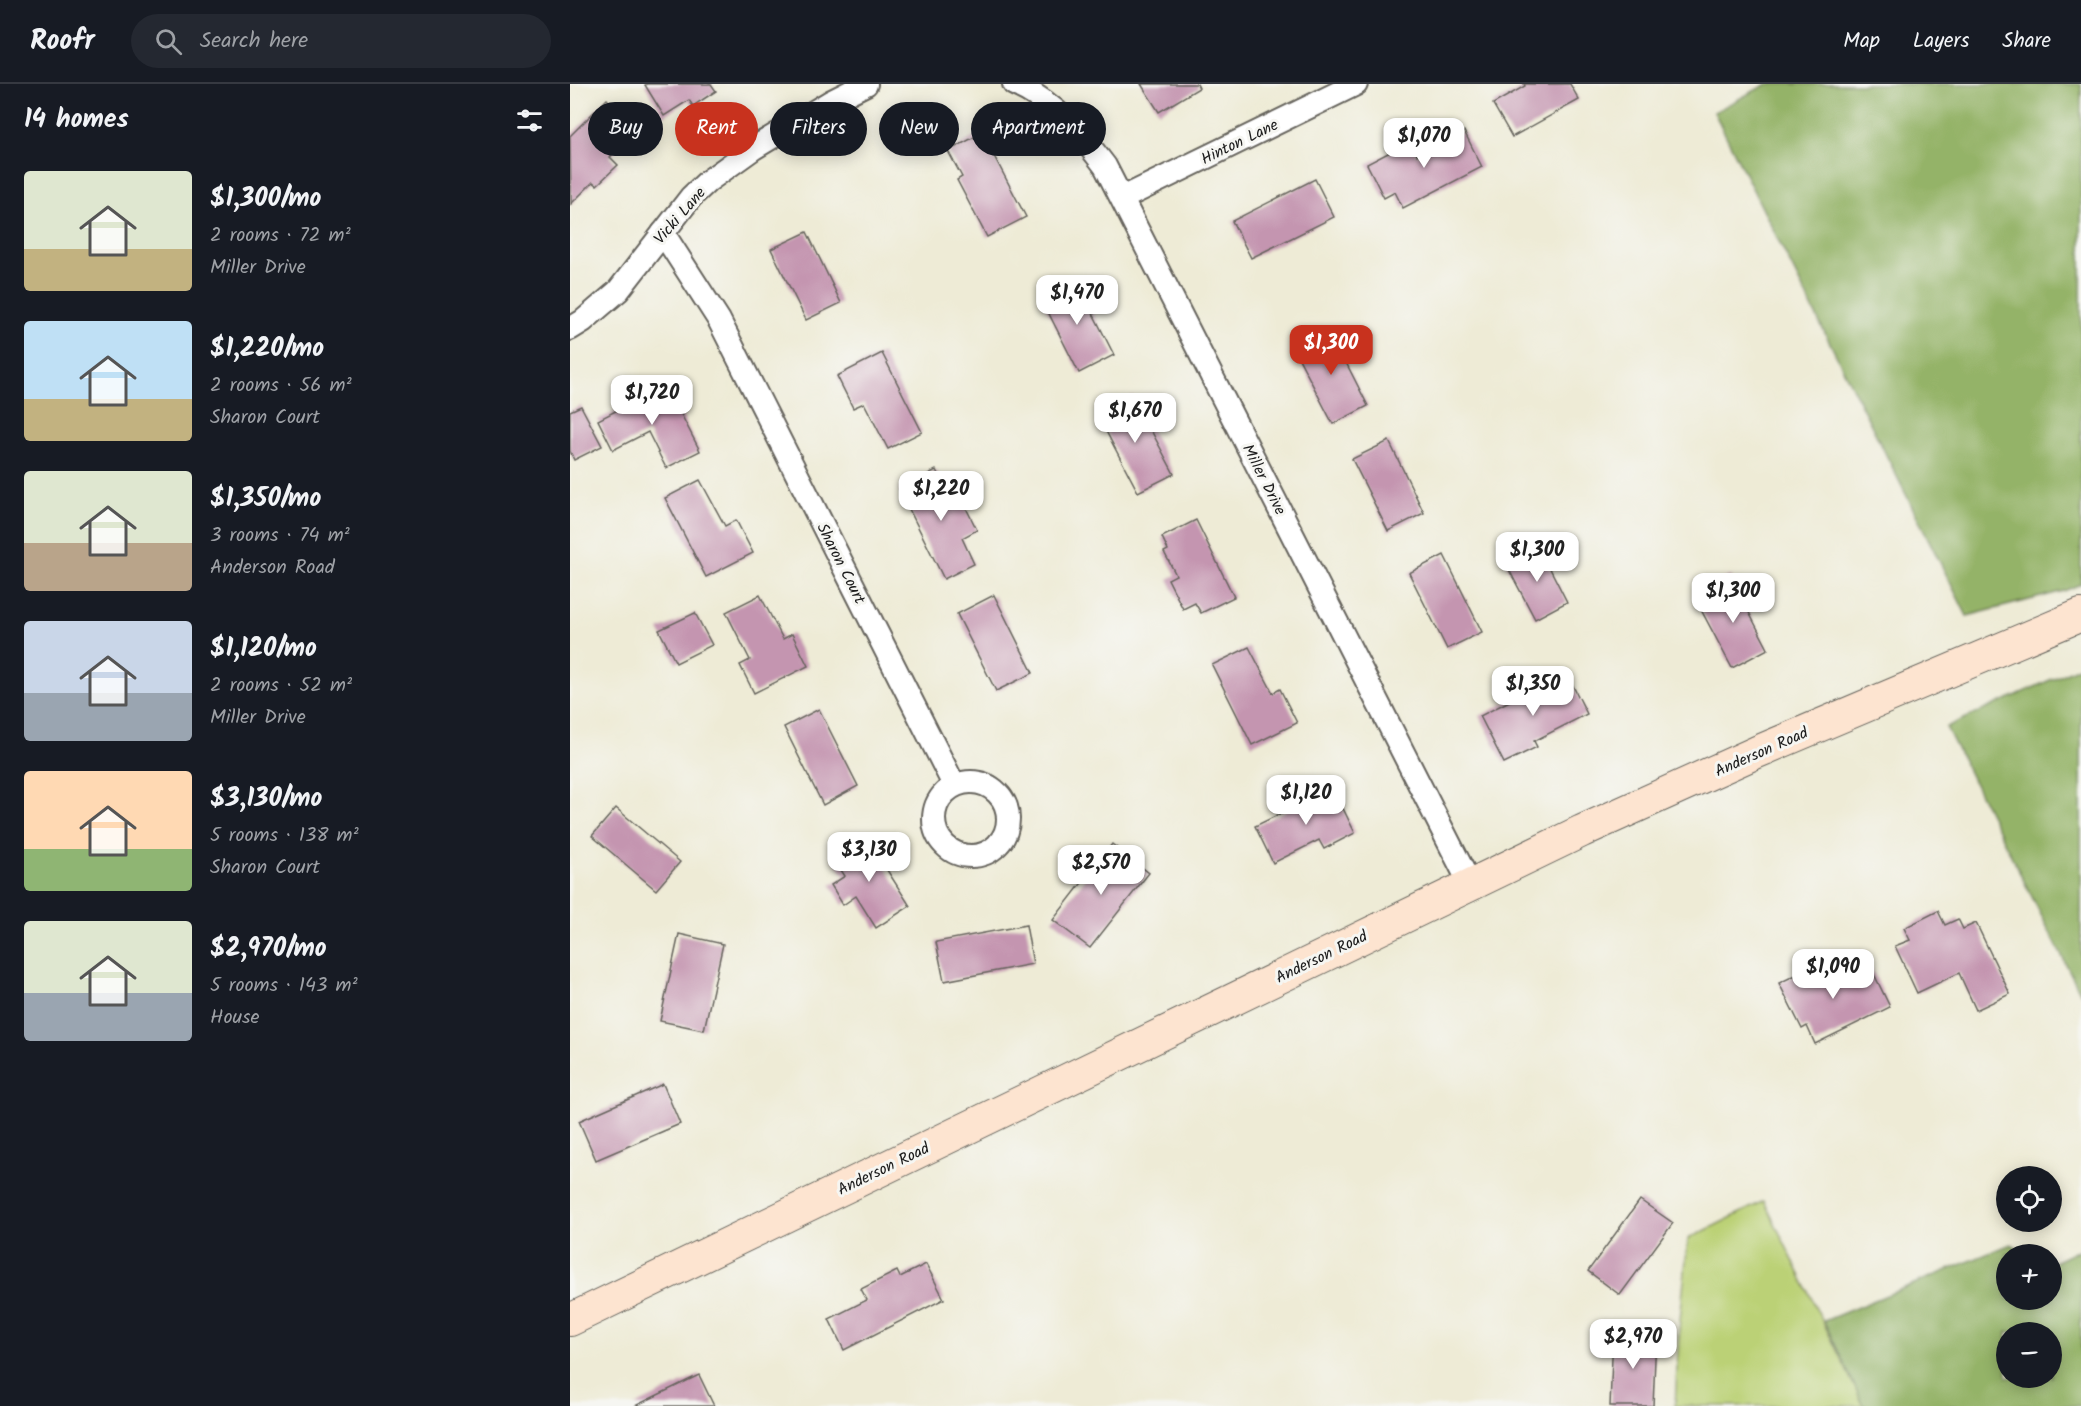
<!DOCTYPE html>
<meta charset="utf-8">
<style>
body{margin:0;font-family:Kalam,sans-serif;background:#242831;color:#f1f3f6;height:100vh;display:flex;flex-direction:column;font-size:22px;white-space:nowrap}
*{box-sizing:border-box;margin:0}
p{font-size:20px;color:#9ea1a6}
.icon{flex:none;width:33px;height:33px;fill:none;stroke:currentColor;stroke-width:2;stroke-linecap:round;stroke-linejoin:round}
.map{position:relative;flex:1;overflow:hidden}
.sheet{display:flex;flex-direction:column;background:#171b24;width:570px}
.sheet>*{flex:none}
.banner{position:absolute;left:18px;top:18px;width:570px;height:54px;display:flex;gap:12px}
.tools{position:absolute;left:1426px;top:1082px;display:grid;gap:12px}
.tools a{display:grid;place-items:center;width:66px;height:66px;border-radius:50%;background:#171b24;box-shadow:0 3px 15px #0003;font-size:30px}
.price{position:absolute;translate:-50% -51px;padding:0 14px;border-radius:12px;background:#fff;color:#222;font-size:20px;line-height:39px;filter:drop-shadow(0 2px 3px #0008)}
.price::after{content:'';position:absolute;left:50%;top:36px;width:18px;height:14px;margin-left:-9px;background:inherit;clip-path:polygon(0 0,100% 0,50% 100%)}
.price.active{background:#c8321e;color:#fff}
ul{padding:0;list-style:none}
li{display:flex;align-items:center;gap:18px;height:150px;padding:0 24px}
li span{display:grid;place-items:center;flex:none;width:168px;height:120px;border-radius:6px;color:#555}
li>.icon{margin-inline-start:auto}
span .icon{width:72px;height:72px;fill:#fffc;stroke-width:1}
li b{font-size:26px}
h2{display:flex;justify-content:space-between;align-items:center;height:72px;padding:0 24px;font-size:26px}
.pill{padding:0 21px;border-radius:27px;background:#171b24;box-shadow:0 3px 15px #0003;font-size:21px;line-height:54px}
.pill.active{background:#c8321e;color:#fff}
header{display:flex;align-items:center;gap:36px;box-sizing:border-box;height:84px;padding:0 30px;background:#171b24;border-bottom:2px solid #363941}
header strong{font-size:28px}
nav{display:flex;gap:33px;margin-inline-start:auto;font-size:21px}
.search{width:420px;height:54px;background:#242831;display:flex;align-items:center;gap:15px;box-sizing:border-box;padding:0 21px;border-radius:33px;color:#9ea1a6;font-size:22px}
main{display:flex;flex:1;min-height:0}
.map>svg:first-child{display:block}
.green{fill:#bbd176;stroke:#6c7649;stroke-width:1.5}
.forest{fill:#94b367;stroke:#586842;stroke-width:1.5;fill-rule:evenodd}
.building{fill:#c495b0}
.lines{fill:none;stroke-linecap:round;stroke-linejoin:round}
.street-casing{stroke:#66645d;stroke-width:26}
.secondary-casing{stroke:#66645d;stroke-width:34}
.street{stroke:#fff;stroke-width:22}
.secondary{stroke:#fde4d0;stroke-width:32}
.labels{text-anchor:middle;stroke-width:6;stroke-linejoin:round;paint-order:stroke}
.street-label{font-size:16px;fill:#1c1c1c;stroke:#f6f6f2}
</style>
<header>
<strong>Roofr</strong>
<div class="search"><svg class="icon" aria-label="search" viewBox="0 0 24 24"><circle cx="10" cy="10" r="6"/><path d="M15 15l6 6"/></svg>Search here</div>
<nav><a>Map</a><a>Layers</a><a>Share</a></nav>
</header>
<main>
<section class="sheet">
<h2>14 homes<svg class="icon" aria-label="filters" viewBox="0 0 24 24"><path d="M4 7h16M4 17h16"/><circle cx="9" cy="7" r="2"/><circle cx="15" cy="17" r="2"/></svg></h2>
<ul>
<li><span style="background:linear-gradient(#dfe7d0 65%,#c2b280 0)"><svg class="icon" aria-label="home" viewBox="0 0 24 24"><path d="M3 11l9-7 9 7M6 9v11h12V9"/></svg></span><div><b>$1,300/mo</b><p>2 rooms · 72 m²</p><p>Miller Drive</p></div></li>
<li><span style="background:linear-gradient(#bfe0f5 65%,#c2b280 0)"><svg class="icon" aria-label="home" viewBox="0 0 24 24"><path d="M3 11l9-7 9 7M6 9v11h12V9"/></svg></span><div><b>$1,220/mo</b><p>2 rooms · 56 m²</p><p>Sharon Court</p></div></li>
<li><span style="background:linear-gradient(#dfe7d0 60%,#b9a48a 0)"><svg class="icon" aria-label="home" viewBox="0 0 24 24"><path d="M3 11l9-7 9 7M6 9v11h12V9"/></svg></span><div><b>$1,350/mo</b><p>3 rooms · 74 m²</p><p>Anderson Road</p></div></li>
<li><span style="background:linear-gradient(#c9d6e8 60%,#9aa5b1 0)"><svg class="icon" aria-label="home" viewBox="0 0 24 24"><path d="M3 11l9-7 9 7M6 9v11h12V9"/></svg></span><div><b>$1,120/mo</b><p>2 rooms · 52 m²</p><p>Miller Drive</p></div></li>
<li><span style="background:linear-gradient(#ffd9b3 65%,#8fb573 0)"><svg class="icon" aria-label="home" viewBox="0 0 24 24"><path d="M3 11l9-7 9 7M6 9v11h12V9"/></svg></span><div><b>$3,130/mo</b><p>5 rooms · 138 m²</p><p>Sharon Court</p></div></li>
<li><span style="background:linear-gradient(#dfe7d0 60%,#9aa5b1 0)"><svg class="icon" aria-label="home" viewBox="0 0 24 24"><path d="M3 11l9-7 9 7M6 9v11h12V9"/></svg></span><div><b>$2,970/mo</b><p>5 rooms · 143 m²</p><p>House</p></div></li>
</ul>
</section>
<div class="map">
<svg width="1511" height="1322" viewBox="0 0 1511 1322">
<rect width="100%" height="100%" fill="#f6f6f2"/>
<filter id="ink" filterUnits="userSpaceOnUse"><feTurbulence type="fractalNoise" baseFrequency=".0167" numOctaves="2"/><feDisplacementMap in="SourceGraphic" scale="12" xChannelSelector="R" yChannelSelector="G"/><feConvolveMatrix kernelMatrix="1 2 1 2 8 2 1 2 1" color-interpolation-filters="sRGB"/></filter>
<filter id="wash" filterUnits="userSpaceOnUse"><feTurbulence type="fractalNoise" baseFrequency=".008" numOctaves="4" result="noise"/><feDisplacementMap in="SourceGraphic" scale="24" xChannelSelector="R" yChannelSelector="G"/><feGaussianBlur stdDeviation="1.35" result="paint"/><feColorMatrix in="noise" values="0 0 0 0 0 0 0 0 0 0 0 0 0 0 0 0 0 1.4 0 .05"/><feComposite in="paint" operator="in"/></filter>
<g filter="url(#wash)">
<rect width="100%" height="100%" fill="#eeebd6"/>
<polygon class="green" points="1194,1117 1294,1322 1105,1322 1109,1246 1118,1155"/>
<g class="forest">
<polygon points="1197,0 1511,0 1511,500 1494,507 1397,532 1144,28"/>
<polygon points="1511,582 1511,910 1376,643"/>
<path d="M1441,1160L1459,1170H1437V1215H1482V1179L1511,1165V1322H1294L1254,1237ZM1437,1248H1482V1293H1437Z"/>
</g>
<g id="blocks">
<g class="building">
<polygon points="77,0 141,0 146,7 123,22 119,16 94,32 75,1"/>
<polygon points="571,0 627,0 629,4 589,28"/>
<polygon points="954,0 1000,0 1009,16 942,53 923,20 955,2"/>
<polygon points="37,15 68,45 40,73 48,81 27,101 23,98 1,120 0,52"/>
<polygon points="894,47 912,83 833,124 825,108 814,114 797,80 841,57 847,71"/>
<polygon points="412,49 456,133 417,153 387,96 392,93 378,67"/>
<polygon points="745,95 764,133 681,174 662,137"/>
<polygon points="237,148 271,219 236,236 201,165"/>
<polygon points="505,194 544,271 509,289 470,212"/>
<polygon points="759,245 798,322 763,340 723,263"/>
<polygon points="312,269 352,348 318,365 294,319 283,324 267,292"/>
<polygon points="96,301 130,367 96,384 78,348 43,366 28,336"/>
<polygon points="563,312 604,390 568,408 527,330"/>
<polygon points="11,322 32,362 4,376 0,367 0,327"/>
<polygon points="819,357 854,429 818,447 782,375"/>
<polygon points="366,386 380,414 389,410 407,446 392,454 404,480 374,495 329,405"/>
<polygon points="130,396 155,442 166,436 183,469 136,493 95,414"/>
<polygon points="626,436 664,513 631,529 625,519 613,525 598,495 606,491 594,468 598,466 592,453"/>
<polygon points="969,463 997,518 965,535 936,480"/>
<polygon points="874,471 912,548 877,565 839,489"/>
<polygon points="1160,492 1198,565 1162,584 1128,520 1148,510 1144,500"/>
<polygon points="190,511 213,555 222,550 238,582 184,609 170,581 180,576 156,528"/>
<polygon points="424,511 463,589 426,607 387,530"/>
<polygon points="125,529 142,561 106,579 89,546"/>
<polygon points="679,563 703,609 710,605 727,639 682,661 642,581"/>
<polygon points="996,588 1017,630 964,657 967,663 934,679 910,632"/>
<polygon points="249,625 288,702 253,721 214,643"/>
<polygon points="763,704 785,749 754,765 749,756 703,779 685,742"/>
<polygon points="46,724 110,778 86,806 22,752"/>
<polygon points="296,753 340,822 306,844 286,812 273,821 261,801 275,792 263,774"/>
<polygon points="542,760 579,789 520,864 483,836"/>
<polygon points="1368,827 1375,841 1388,835 1393,845 1406,839 1440,910 1406,926 1389,889 1347,909 1325,862 1340,856 1334,844"/>
<polygon points="456,841 463,880 374,897 366,858"/>
<polygon points="109,850 153,860 134,946 90,937"/>
<polygon points="1255,877 1265,898 1300,882 1320,923 1245,960 1237,942 1232,945 1209,899"/>
<polygon points="93,1000 110,1040 26,1076 9,1037"/>
<polygon points="1070,1116 1103,1139 1050,1211 1018,1187"/>
<polygon points="356,1180 374,1215 274,1266 259,1235 297,1216 291,1205 327,1187 330,1193"/>
<polygon points="1043,1250 1086,1251 1083,1322 1040,1322"/>
<polygon points="129,1291 144,1322 65,1322"/>
</g>
</g>
</g>
<g filter="url(#ink)">
<use href="#blocks" fill-opacity="0" stroke="#66645d" stroke-width="1.5"/>
<g class="lines">
<g class="street-casing">
<g id="street">
<path d="M444,0C483,17 510,49 535,82L900,800"/>
<polyline points="553,114 786,0"/>
<polyline points="93,149 149,236 384,701"/>
<polyline points="0,245 13,237 48,207 121,113 138,97 184,64 262,17 296,0"/>
<circle cx="401" cy="735" r="37"/>
</g>
</g>
<g class="secondary-casing">
<polyline id="secondary" points="0,1236 1012,747 1187,668 1511,531"/>
</g>
<use href="#street" class="street"/>
<use href="#secondary" class="secondary"/>
</g>
</g>
<g class="labels">
<g class="street-label">
<text transform="translate(669 57) rotate(-26)" y="6">Hinton Lane</text>
<text transform="translate(109 131) rotate(-49)" y="6">Vicki Lane</text>
<text transform="translate(695 395) rotate(63)" y="6">Miller Drive</text>
<text transform="translate(272 479) rotate(63)" y="6">Sharon Court</text>
<text transform="translate(1191 667) rotate(-24)" y="6">Anderson Road</text>
<text transform="translate(751 872) rotate(-26)" y="6">Anderson Road</text>
<text transform="translate(313 1084) rotate(-26)" y="6">Anderson Road</text>
</g>
</g>
</svg>
<div class="tools">
<a><svg class="icon" aria-label="locate" viewBox="0 0 24 24"><circle cx="12" cy="12" r="6"/><path d="M12 2v4M12 18v4M2 12h4M18 12h4"/></svg></a>
<a>+</a>
<a>−</a>
</div>
<b class="price" style="left:854px;top:85px">$1,070</b>
<b class="price" style="left:507px;top:242px">$1,470</b>
<b class="price active" style="left:761px;top:292px">$1,300</b>
<b class="price" style="left:82px;top:342px">$1,720</b>
<b class="price" style="left:565px;top:360px">$1,670</b>
<b class="price" style="left:371px;top:438px">$1,220</b>
<b class="price" style="left:967px;top:499px">$1,300</b>
<b class="price" style="left:1163px;top:540px">$1,300</b>
<b class="price" style="left:963px;top:633px">$1,350</b>
<b class="price" style="left:736px;top:742px">$1,120</b>
<b class="price" style="left:299px;top:799px">$3,130</b>
<b class="price" style="left:531px;top:812px">$2,570</b>
<b class="price" style="left:1263px;top:916px">$1,090</b>
<b class="price" style="left:1063px;top:1286px">$2,970</b>
<div class="banner">
<a class="pill">Buy</a>
<a class="pill active">Rent</a>
<a class="pill">Filters</a>
<a class="pill">New</a>
<a class="pill">Apartment</a>
</div>
</div>
</main>
